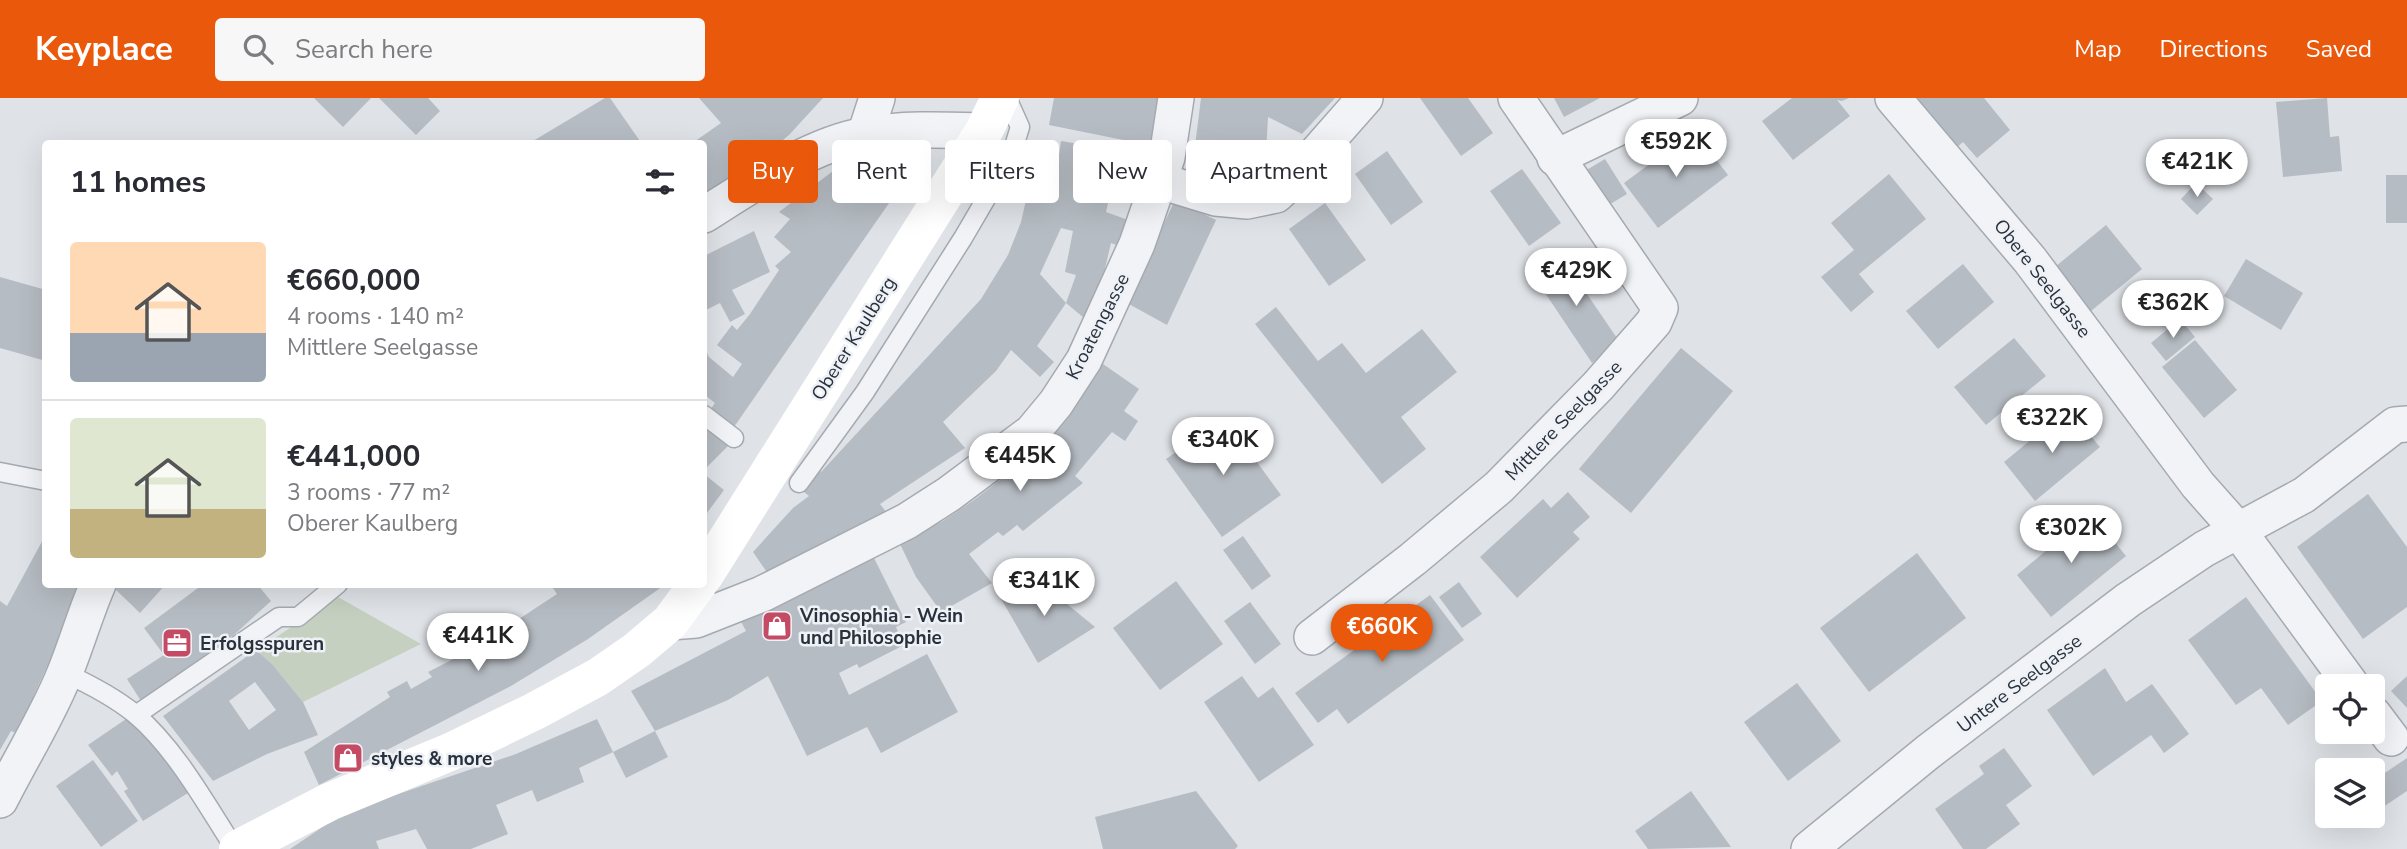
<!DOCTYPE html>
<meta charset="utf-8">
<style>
body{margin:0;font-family:"Nunito Sans",sans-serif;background:#f7f7f7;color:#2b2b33;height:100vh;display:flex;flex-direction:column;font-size:26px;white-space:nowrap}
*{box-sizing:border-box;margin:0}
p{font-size:23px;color:#7c7c81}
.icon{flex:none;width:38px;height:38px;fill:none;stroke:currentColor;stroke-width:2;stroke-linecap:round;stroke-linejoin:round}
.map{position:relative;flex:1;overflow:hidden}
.panel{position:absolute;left:42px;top:42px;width:665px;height:448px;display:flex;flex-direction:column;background:#fff;border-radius:7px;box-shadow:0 7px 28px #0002}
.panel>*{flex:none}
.banner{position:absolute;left:728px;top:42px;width:665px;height:63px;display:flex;gap:14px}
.buttons{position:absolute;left:2315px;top:576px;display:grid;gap:14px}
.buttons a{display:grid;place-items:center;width:70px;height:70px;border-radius:7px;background:#fff;box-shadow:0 7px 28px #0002;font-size:35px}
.price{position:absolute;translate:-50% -60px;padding:0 16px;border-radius:24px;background:#fff;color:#222;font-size:23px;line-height:46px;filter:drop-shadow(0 2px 4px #0008)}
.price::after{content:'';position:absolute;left:50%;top:42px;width:21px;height:16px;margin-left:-10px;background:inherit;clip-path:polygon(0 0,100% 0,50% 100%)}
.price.on{background:#ea580c;color:#fff}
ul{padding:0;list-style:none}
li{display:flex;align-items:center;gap:21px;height:175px;padding:0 28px}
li+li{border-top:2px solid #e1e1e2}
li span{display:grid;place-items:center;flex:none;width:196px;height:140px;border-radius:7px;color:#555}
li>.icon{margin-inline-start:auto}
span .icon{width:84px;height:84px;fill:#fffc;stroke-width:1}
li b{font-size:30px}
h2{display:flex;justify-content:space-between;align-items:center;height:84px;padding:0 28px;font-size:30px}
.chip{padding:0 24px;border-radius:7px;background:#fff;box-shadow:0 7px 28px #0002;font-size:24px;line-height:63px}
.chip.on{background:#ea580c;color:#fff}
header{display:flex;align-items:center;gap:42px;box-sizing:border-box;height:98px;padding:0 35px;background:#ea580c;color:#fff}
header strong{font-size:33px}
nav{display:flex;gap:38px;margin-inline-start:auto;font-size:24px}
.search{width:490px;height:63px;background:#f7f7f7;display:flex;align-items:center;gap:18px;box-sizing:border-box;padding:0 24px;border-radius:7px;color:#7c7c81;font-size:26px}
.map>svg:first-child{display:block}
.green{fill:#c5d0c0}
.building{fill:#b6bcc3;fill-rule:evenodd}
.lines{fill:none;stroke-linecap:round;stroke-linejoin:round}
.lane-casing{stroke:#a5aab1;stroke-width:21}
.street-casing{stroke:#a5aab1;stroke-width:38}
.lane{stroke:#f1f3f6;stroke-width:18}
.street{stroke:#f1f3f6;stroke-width:35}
.secondary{stroke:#fff;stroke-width:38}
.labels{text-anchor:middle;stroke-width:5;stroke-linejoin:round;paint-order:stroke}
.street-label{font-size:19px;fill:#29313d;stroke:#eef1f5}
.poi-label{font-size:19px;font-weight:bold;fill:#29313d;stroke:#eef1f5;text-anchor:start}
</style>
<header>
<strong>Keyplace</strong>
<div class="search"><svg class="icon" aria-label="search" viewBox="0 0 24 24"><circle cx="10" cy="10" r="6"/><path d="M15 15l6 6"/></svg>Search here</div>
<nav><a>Map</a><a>Directions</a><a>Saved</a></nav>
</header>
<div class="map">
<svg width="2407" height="751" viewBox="0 0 2407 751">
<rect width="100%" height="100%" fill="#dfe3e7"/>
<polygon class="green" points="338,499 421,546 303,604 272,566 256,552"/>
<g class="building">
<polygon points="314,0 371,0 343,29"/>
<polygon points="379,0 428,0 440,13 416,37"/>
<polygon points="605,0 610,0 642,46 528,46"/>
<polygon points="699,0 823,0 789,37 752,68 704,99 704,46 691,46 721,25"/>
<polygon points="1054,0 1159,0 1153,48 1049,27"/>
<polygon points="1201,0 1335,0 1302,36 1268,19 1265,74 1193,64"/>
<polygon points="1420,0 1468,0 1493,35 1461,58"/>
<polygon points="1554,0 1600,0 1564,19"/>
<polygon points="1792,0 1849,0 1842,3 1837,2 1850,18 1793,62 1762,23"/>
<polygon points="1915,0 1984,0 2010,32 1977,60 1963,44 1956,50"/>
<polygon points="2327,0 2330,39 2339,38 2342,73 2283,79 2276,4"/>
<polygon points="1694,33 1728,77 1658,130 1624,85"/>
<path d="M1061,43L1096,49L1092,72L1110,75L1114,56L1147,64L1138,103L1110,96L1106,114L1128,122L1124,150L1111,145L1102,183L1084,220L1066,205L1037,248L1054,264L1040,279L1011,252L996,273L943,324L965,350L880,406L887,415L771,480L753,454L793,410L809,398L799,390L817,368L821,374L981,201L1008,157L1021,124L1031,80L1055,86ZM1061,130L1073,133L1065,174L1076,177L1066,205L1040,176Z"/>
<polygon points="1387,53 1423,104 1391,127 1355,76"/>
<polygon points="1605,61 1627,96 1607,108 1585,73"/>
<polygon points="860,65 896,95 734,329 710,312 715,305 706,298 704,301 704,249 709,259 733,279 742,266 717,247 732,227 737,232 750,216 779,172 775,168 791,154 774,139 790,121 779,114 833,73 844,84"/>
<polygon points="1522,71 1561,125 1529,148 1490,93"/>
<polygon points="1889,76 1926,121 1859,176 1874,194 1851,214 1821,179 1854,152 1831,125"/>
<rect x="2386" y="77" width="21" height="48"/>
<polygon points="2196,85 2213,101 2197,117 2181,101"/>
<polygon points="1175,102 1216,122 1167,227 1127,205"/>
<polygon points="1325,105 1366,162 1329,188 1289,131"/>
<polygon points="2106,127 2142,171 2091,213 2055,169"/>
<polygon points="754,133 770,174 732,192 745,216 730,224 720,205 704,213 704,158"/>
<polygon points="1559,155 1621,246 1592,265 1531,174"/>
<polygon points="2246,161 2303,195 2281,232 2224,198"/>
<polygon points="1963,166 1994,204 1938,251 1906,213"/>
<polygon points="0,179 46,192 46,263 0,250"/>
<polygon points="1276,209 1318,263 1342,245 1366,275 1422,231 1457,274 1401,319 1426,351 1382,386 1255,226"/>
<polygon points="2180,221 2195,239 2166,263 2151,245"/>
<polygon points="2014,240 2046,278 1986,327 1954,289"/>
<polygon points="2195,242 2237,292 2204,320 2162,269"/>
<polygon points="1681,250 1733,293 1631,415 1579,371"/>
<polygon points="1103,266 1139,291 1124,313 1138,323 1125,343 1112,334 1075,378 1083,385 1023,433 1017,427 1003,438 998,434 969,456 992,485 941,514 916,479 899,444 943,423 974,402 1042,350"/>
<polygon points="2068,311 2100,349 2035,403 2004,364"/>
<polygon points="1225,320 1281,397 1222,439 1166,361"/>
<polygon points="704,321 731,345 704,372"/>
<polygon points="704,376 724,392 704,419"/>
<polygon points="1568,394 1590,419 1573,434 1580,441 1517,500 1480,459 1543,401 1551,410"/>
<polygon points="2368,396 2407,449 2407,509 2363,541 2297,449"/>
<polygon points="2091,415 2126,458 2051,519 2017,477"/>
<polygon points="46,436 46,486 85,486 33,599 36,600 19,636 11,633 0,652 0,503 7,508"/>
<polygon points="1243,438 1271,478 1252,492 1223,452"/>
<polygon points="870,452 906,524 896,529 904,547 859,570 857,566 839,575 849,597 927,556 958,614 881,655 867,629 807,658 768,578 728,602 655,633 668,659 626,680 613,654 579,670 584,684 537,704 532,692 496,707 508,736 471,751 427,751 416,731 376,743 379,751 290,751 327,726 360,709 516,656 597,621 613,654 655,633 631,593 746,533 738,518"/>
<polygon points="1917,455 1966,520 1869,594 1820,530"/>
<polygon points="1033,478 1095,529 1038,565 1000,499"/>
<polygon points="1176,483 1223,546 1160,592 1113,530"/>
<polygon points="1459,484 1482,516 1462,530 1439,499"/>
<polygon points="114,486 166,486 140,515 112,488"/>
<polygon points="195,486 257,486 271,503 235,536 141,603 127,581 164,557 144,530 198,490"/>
<polygon points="550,486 666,486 588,541 511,588 319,687 304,654 390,599 387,594 407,583 411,591 432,579 428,574 516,529 513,525 557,496"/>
<polygon points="1430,497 1464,542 1348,626 1337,611 1318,625 1295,595"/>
<polygon points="2246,499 2322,603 2288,627 2261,590 2236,607 2188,542"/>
<polygon points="1250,504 1281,546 1255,566 1224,523"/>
<path d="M256,552L272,566L303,604L318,637L267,656L213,683L163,618ZM255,584L276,612L249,632L229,603Z"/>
<polygon points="2105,570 2126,604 2152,586 2189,636 2164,655 2151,637 2093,678 2047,612"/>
<polygon points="1242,578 1258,600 1273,589 1314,647 1259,684 1204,604"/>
<polygon points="2407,578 2407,610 2391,593"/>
<polygon points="1797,585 1841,643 1788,683 1744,624"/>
<polygon points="126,621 133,623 170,665 188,695 143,723 124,693 128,691 117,673 112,678 88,647"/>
<polygon points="2004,650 2032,688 2006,707 2020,726 1986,751 1963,751 1935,711 1984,676 1979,668"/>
<polygon points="2407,660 2407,693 2380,711 2373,701 2373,683"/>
<polygon points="93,662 138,723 101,749 56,688"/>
<polygon points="1196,693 1238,748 1235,751 1103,751 1095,719"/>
<polygon points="1691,693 1731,749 1648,751 1635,733"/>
</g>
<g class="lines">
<g class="lane-casing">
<g id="lane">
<polyline points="704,317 734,340"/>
<polyline points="0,374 46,383"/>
<polyline points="799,385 865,294 963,140 1011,58 1020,29 1007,0"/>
<path d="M65,575C89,586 114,599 135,616C176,651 206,706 235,751"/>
<polyline points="136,617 279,519 298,519 338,486"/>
</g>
</g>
<g class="street-casing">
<g id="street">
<polyline points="1893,0 2030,162 2198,387 2237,431 2352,588"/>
<polyline points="865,37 877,0"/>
<polyline points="1555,60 1680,0"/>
<polyline points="1160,83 1216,100 1247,103 1276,97 1299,75 1365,0"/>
<path d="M704,117C750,88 811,46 866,37C902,30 947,32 984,33"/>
<polyline points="670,524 696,522 762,496 907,423 949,396 1032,334 1056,305 1084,262 1137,146 1167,59 1176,0"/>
<polyline points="1312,539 1413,461 1499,389 1598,288 1654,224 1660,210 1516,0"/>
<polyline points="2373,616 2391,640"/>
<path d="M0,702C21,660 46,621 64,577C76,548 85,516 98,486"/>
<polyline points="1809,751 1928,654 2128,502 2204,451 2304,397 2395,327 2407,326"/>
</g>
</g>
<use href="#lane" class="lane"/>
<use href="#street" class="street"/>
<g class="secondary">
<polyline points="704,478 984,33 1000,0"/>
<polyline points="238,751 329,704 450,654 535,613 598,579 637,552 670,524 698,486"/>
</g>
</g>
<defs>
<g id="shop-square" transform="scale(1.575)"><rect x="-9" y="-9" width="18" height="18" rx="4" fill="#c54b65" stroke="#eef1f5"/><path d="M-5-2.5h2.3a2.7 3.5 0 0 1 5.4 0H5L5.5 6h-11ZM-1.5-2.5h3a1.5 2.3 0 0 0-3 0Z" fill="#fff"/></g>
<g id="office-square" transform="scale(1.575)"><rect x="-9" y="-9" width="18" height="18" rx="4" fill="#c54b65" stroke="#eef1f5"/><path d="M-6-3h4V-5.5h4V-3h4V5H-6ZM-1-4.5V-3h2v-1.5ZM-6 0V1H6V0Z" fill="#fff"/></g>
</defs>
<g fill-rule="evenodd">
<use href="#shop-square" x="777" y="528"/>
<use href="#office-square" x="177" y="545"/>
<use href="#shop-square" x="348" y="660"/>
</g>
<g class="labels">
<g class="street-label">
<text transform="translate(2043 180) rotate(52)" y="7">Obere Seelgasse</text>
<text transform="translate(1097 228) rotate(-63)" y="7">Kroatengasse</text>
<text transform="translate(853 240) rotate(-58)" y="7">Oberer Kaulberg</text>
<text transform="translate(1563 322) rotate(-46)" y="7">Mittlere Seelgasse</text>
<text transform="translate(2019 585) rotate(-37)" y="7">Untere Seelgasse</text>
</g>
<g class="poi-label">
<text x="800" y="524">Vinosophia - Wein<tspan x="800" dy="22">und Philosophie</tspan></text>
<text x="200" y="552">Erfolgsspuren</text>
<text x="371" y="667">styles &amp; more</text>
</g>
</g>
</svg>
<div class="buttons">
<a><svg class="icon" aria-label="locate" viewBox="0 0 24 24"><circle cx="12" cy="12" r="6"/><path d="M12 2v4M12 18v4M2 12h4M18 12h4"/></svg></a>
<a><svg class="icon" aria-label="layers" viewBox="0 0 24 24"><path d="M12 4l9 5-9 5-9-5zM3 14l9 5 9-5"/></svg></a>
</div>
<b class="price" style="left:1676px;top:81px">€592K</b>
<b class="price" style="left:2197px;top:101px">€421K</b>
<b class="price" style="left:1576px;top:210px">€429K</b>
<b class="price" style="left:2173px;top:242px">€362K</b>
<b class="price" style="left:2052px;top:357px">€322K</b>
<b class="price" style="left:1223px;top:379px">€340K</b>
<b class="price" style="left:1020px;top:395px">€445K</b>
<b class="price" style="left:2071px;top:467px">€302K</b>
<b class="price" style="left:1044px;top:520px">€341K</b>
<b class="price on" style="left:1382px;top:566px">€660K</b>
<b class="price" style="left:478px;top:575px">€441K</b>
<div class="banner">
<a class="chip on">Buy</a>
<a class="chip">Rent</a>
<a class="chip">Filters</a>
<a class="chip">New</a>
<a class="chip">Apartment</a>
</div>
<section class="panel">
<h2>11 homes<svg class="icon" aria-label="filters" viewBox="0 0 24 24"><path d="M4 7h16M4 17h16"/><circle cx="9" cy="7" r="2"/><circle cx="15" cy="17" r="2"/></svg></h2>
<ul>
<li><span style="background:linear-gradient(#ffd9b3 65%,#9aa5b1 0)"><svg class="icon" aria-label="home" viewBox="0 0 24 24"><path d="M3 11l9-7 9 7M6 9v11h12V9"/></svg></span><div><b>€660,000</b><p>4 rooms · 140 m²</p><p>Mittlere Seelgasse</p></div></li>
<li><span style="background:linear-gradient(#dfe7d0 65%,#c2b280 0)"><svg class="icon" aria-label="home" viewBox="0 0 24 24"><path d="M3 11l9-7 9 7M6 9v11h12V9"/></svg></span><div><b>€441,000</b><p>3 rooms · 77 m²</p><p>Oberer Kaulberg</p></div></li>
</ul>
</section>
</div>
